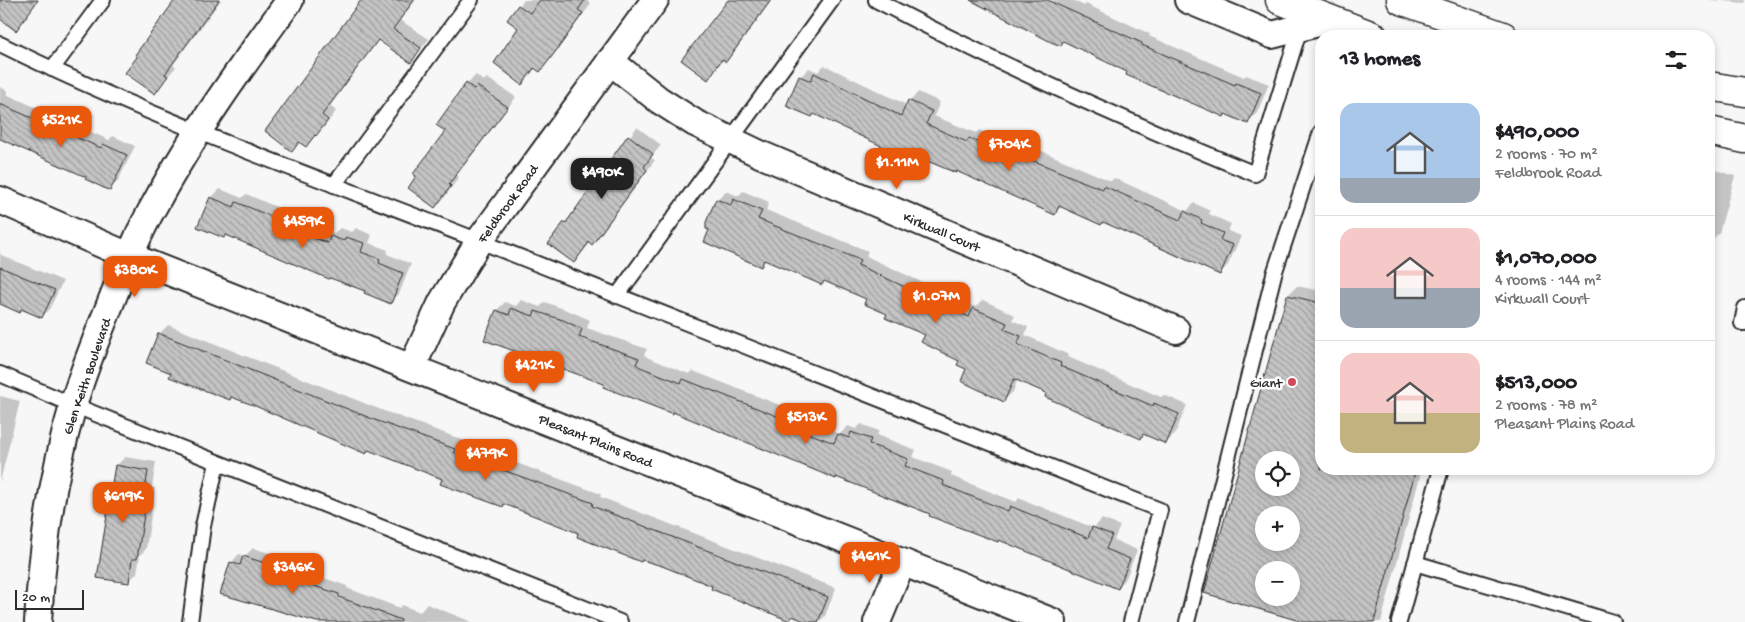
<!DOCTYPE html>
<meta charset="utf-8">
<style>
body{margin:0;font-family:"Gochi Hand",sans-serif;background:#f2f2f2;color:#202124;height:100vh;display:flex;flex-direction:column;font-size:19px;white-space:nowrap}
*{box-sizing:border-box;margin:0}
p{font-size:16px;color:#757577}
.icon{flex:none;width:28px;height:28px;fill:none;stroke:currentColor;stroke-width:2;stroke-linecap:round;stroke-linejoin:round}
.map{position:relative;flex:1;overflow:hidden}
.panel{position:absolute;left:1315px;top:30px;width:400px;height:445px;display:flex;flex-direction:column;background:#fff;border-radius:20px;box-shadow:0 2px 8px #0003}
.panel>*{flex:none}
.tools{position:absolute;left:1255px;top:451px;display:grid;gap:10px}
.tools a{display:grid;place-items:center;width:45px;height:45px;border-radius:50%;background:#fff;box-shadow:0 2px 8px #0003;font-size:25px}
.scale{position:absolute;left:15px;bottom:12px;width:69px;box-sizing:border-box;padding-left:5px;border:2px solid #2b2b2b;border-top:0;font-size:14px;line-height:18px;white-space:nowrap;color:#2b2b2b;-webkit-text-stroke:4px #fff;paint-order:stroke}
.price{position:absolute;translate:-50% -42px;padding:0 11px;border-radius:10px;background:#ea580c;color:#fff;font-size:16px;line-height:32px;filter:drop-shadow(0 1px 2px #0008)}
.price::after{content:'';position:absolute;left:50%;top:30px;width:15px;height:11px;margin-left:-8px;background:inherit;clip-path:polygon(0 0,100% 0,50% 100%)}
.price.on{background:#222;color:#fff}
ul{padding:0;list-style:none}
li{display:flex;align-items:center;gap:15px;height:125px;padding:0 25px}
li+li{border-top:1px solid #e0e0e0}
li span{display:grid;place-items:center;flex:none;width:140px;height:100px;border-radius:15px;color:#555}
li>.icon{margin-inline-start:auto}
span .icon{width:60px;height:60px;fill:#fffc;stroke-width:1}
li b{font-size:21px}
h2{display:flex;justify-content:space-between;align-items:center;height:60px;padding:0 25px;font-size:21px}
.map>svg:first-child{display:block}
.shadow{fill:#0003;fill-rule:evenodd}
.building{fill:url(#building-back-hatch);stroke:#2b2b2b;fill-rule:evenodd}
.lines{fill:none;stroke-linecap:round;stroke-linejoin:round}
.service-casing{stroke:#2b2b2b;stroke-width:18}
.minor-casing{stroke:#2b2b2b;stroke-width:30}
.primary-casing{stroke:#2b2b2b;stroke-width:31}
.service{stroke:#fff;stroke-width:14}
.minor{stroke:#fff;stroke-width:26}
.primary{stroke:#fff;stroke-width:28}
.poi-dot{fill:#d1495b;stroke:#fff;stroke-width:2}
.labels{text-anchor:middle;stroke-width:5;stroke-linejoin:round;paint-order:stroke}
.street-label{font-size:14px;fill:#2b2b2b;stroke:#fff}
.poi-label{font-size:14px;fill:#2b2b2b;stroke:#fff;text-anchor:end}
</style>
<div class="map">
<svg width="1745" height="622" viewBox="0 0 1745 622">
<defs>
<pattern id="building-back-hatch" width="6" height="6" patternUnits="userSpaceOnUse" patternTransform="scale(1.25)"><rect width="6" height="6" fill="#c4c4c4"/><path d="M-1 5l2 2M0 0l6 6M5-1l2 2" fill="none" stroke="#9f9f9f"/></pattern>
</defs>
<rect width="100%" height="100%" fill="#f7f7f7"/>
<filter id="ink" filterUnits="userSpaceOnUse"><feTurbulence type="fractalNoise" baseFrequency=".02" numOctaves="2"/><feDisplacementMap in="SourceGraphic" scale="10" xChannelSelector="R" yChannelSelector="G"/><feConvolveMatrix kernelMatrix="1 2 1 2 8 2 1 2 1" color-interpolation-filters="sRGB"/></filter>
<g filter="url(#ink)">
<g class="shadow">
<polygon points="0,0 39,0 15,29 0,18"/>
<polygon points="176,0 221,0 173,65 176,67 154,92"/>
<polygon points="364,0 416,0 400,20 429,39 411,61 379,39 330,106 336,111 325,126 306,145 301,141 292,150"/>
<polygon points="524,0 586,0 591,4 548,62 540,70 536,68 522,84 520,28 509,20"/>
<polygon points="728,0 772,0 735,51 726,60 724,59 708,78"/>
<polygon points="972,0 1073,0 1084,6 1086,4 1150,34 1149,36 1244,77 1246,75 1269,84 1257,113 1248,122 1129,71 1064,41 1060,44"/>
<polygon points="1708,0 1745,0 1745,3"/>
<polygon points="824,65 907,105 918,92 940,102 934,116 976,133 979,130 1026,151 1030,146 1111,181 1114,178 1187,211 1194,203 1210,211 1209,214 1231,224 1228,231 1241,236 1228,265 1219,274 1104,221 1062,206 1054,213 957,170 915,154 911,158 800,77 809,68 818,72"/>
<polygon points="476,75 483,81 487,78 516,97 457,175 459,177 444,198 435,206 446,130 467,84"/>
<polygon points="0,87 8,91 6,94 109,140 113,136 135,146 118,181 110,189 88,177 0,138"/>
<polygon points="637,127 661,145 651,158 655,160 601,234 592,243 591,242 574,262 565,223"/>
<polygon points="1709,168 1735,176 1719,233 1709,243"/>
<polygon points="220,189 242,198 246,194 295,215 294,218 334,233 340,228 352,232 356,228 372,235 369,243 388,250 387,254 411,264 399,294 390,302 367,291 211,198"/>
<polygon points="726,191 738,196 743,191 769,202 766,210 868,251 866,256 975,307 983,300 1015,315 1012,320 1028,327 1025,335 1069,355 1068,357 1161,397 1164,395 1187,405 1175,434 1166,443 1144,434 1141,437 1018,379 1013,392 1004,400 961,360 926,335 889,313 868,298 825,280 822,283 766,260 760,266 710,230 717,200"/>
<polygon points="0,252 1,255 63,281 50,308 42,317 23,308 19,312 0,303"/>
<path d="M1321,266V469H1422L1381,622H1307L1205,593L1288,295L1297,286L1316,290ZM1264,460H1291V488H1264ZM1264,515H1291V542H1264ZM1264,570H1291V598H1264Z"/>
<polygon points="521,300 540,307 545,302 572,312 590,320 587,328 647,349 644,355 649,358 689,374 693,371 800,413 798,417 840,434 848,426 856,429 861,424 879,431 877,435 916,450 913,457 952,472 951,476 1016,502 1019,498 1094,528 1102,519 1120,526 1114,540 1137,550 1126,578 1117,587 605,384 497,310 505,302 516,306"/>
<polygon points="168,325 384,411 463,440 462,443 601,494 600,497 836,588 825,616 819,622 810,622 794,616 790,620 714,586 580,532 505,503 502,506 444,478 369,449 366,453 232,396 230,399 173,372 159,334"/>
<polygon points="0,396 20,401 0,482"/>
<polygon points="125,457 156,462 152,487 155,488 146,549 140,555 137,573 128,582 116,466"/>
<polygon points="253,548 299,562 303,565 301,570 347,586 347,588 400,608 402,605 420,612 427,604 472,622 322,622 231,563 239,554 245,556"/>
</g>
<g class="building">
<polygon points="0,0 38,0 16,31 0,19"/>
<polygon points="175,0 219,0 165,74 168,76 155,94 125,73 137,57 135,55"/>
<polygon points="361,0 414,0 393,29 421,48 411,63 378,40 322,115 328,120 316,136 315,135 306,147 299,142 292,152 265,131"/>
<polygon points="540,0 585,0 578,10 583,13 562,43 540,72 534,68 522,85 494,63 518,28 507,20 518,5 530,13"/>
<polygon points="728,0 771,0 726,62 722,59 708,80 681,60"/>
<polygon points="970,0 1047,0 1142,43 1142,45 1235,85 1236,83 1261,93 1248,124 1225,114 1224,117 1126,75 1127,72 1063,41 1061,46 1051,42"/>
<polygon points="814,73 901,116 908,100 932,111 926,124 967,142 969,138 1018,160 1020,155 1089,184 1103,189 1104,186 1180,220 1184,211 1202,220 1201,223 1223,233 1220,240 1233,245 1220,275 1103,222 1101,225 1059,206 1055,215 956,171 956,173 913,155 911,160 814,114 812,117 786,106 799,76 811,81"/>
<polygon points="466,83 474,89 477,86 508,107 449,184 451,186 435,208 408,188 416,176 413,174 445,131 436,125"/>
<polygon points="0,104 101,148 103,144 127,155 110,191 85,179 86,177 0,139"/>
<polygon points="628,135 653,154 644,167 647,170 592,245 589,242 574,263 548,244 564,222 565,224"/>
<polygon points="210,197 234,207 236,202 287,223 286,227 328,243 330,236 344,241 346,237 364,243 361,252 380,259 379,263 403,273 391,304 364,293 365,291 330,278 329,279 226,235 224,238 197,227"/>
<polygon points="716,199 731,205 733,199 762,211 758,219 860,260 858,265 969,317 973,308 1007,323 1004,329 1021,336 1017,344 1061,363 1060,366 1153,406 1154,403 1179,414 1166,444 1143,434 1141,439 1045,397 1046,393 1014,379 1004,402 961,381 966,369 957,365 959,361 921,342 925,335 885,318 887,314 864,304 866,299 824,281 822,285 764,260 761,267 704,242 709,230 706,229 706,222"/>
<polygon points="0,267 55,290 42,318 21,309 20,313 0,304"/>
<path d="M1287,295L1321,303V469H1416L1374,622H1303L1204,593ZM1264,460H1291V488H1264ZM1264,515H1291V542H1264ZM1264,570H1291V598H1264Z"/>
<polygon points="511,308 533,316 535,311 563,320 582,329 579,337 639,358 636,364 640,367 681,383 683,379 792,422 790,426 834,443 838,434 849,438 851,432 871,439 869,444 908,459 905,466 944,481 943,485 1008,511 1010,506 1088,538 1092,527 1112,535 1106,549 1130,559 1118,589 999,540 998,542 929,516 930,514 836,477 836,479 673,412 673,414 603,387 604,384 484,340 496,310 509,315"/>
<polygon points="158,333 375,420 455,449 454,452 593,503 592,506 828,597 818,622 807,622 792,616 790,621 711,589 712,586 662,566 642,560 641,562 577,537 578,533 504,504 503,507 440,484 442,479 368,450 366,454 253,405 231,397 230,400 169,377 171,373 146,363"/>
<polygon points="115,465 148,471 144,496 147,496 137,559 132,559 129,583 97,578"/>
<polygon points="243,556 290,571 295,574 293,579 339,594 339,597 401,620 401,622 317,622 220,594 230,562 240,565"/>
</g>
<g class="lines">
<g class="service-casing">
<g id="service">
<path d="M876,0C1000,65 1126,121 1255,174L1300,28"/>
<path d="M0,44C156,121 320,178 482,242C708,331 933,422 1160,510L1131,622"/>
<polyline points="52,69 103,0"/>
<polyline points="334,185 471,0"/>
<polyline points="617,296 832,0"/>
<polyline points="1745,308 1742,323 1745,323"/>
<polyline points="0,374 73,405 620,622"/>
<polyline points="1415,563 1613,622"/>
<polyline points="190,622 203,526 217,463"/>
<polyline points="1187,622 1274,274 1321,132"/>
<polyline points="1399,622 1441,469"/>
</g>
</g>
<g class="minor-casing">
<g id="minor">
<polyline points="1188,0 1272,35 1330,20"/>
<polyline points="610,61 659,100 695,123 762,155 1176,330"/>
<polyline points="0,200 129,256 1053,622"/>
<polyline points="412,367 442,302 479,241 655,0"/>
<path d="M38,622C42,549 52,476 73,406C82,373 96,340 109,307C123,272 136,237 155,204C194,132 242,66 290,0"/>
<polyline points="877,622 902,562"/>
</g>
</g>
<g class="primary-casing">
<g id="primary">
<polyline points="1280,0 1373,36"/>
<polyline points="1401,0 1503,36"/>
<polyline points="1709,86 1745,92"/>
<polyline points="1709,131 1745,139"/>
</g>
</g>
<use href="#service" class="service"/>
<use href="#minor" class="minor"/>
<use href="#primary" class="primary"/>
</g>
</g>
<circle class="poi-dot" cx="1292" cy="382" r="5"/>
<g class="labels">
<g class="street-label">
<text transform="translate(507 203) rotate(-54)" y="5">Feldbrook Road</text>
<text transform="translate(942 231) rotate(23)" y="5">Kirkwall Court</text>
<text transform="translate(86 376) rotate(-71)" y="5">Glen Keith Boulevard</text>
<text transform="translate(596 440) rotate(22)" y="5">Pleasant Plains Road</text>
</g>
<g class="poi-label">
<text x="1282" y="387">Giant</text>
</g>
</g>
</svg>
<div class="tools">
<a><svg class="icon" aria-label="locate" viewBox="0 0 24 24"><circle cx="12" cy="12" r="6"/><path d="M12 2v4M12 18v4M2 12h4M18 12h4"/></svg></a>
<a>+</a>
<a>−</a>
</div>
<div class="scale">20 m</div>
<b class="price" style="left:61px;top:148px">$521K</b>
<b class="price" style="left:1009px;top:172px">$704K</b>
<b class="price" style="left:897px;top:190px">$1.11M</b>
<b class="price on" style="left:602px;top:200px">$490K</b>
<b class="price" style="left:303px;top:249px">$459K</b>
<b class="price" style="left:135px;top:298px">$380K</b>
<b class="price" style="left:936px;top:324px">$1.07M</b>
<b class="price" style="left:534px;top:393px">$421K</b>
<b class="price" style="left:806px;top:445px">$513K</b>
<b class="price" style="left:486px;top:481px">$479K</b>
<b class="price" style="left:123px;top:524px">$619K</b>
<b class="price" style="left:870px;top:584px">$461K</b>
<b class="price" style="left:293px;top:595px">$346K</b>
<section class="panel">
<h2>13 homes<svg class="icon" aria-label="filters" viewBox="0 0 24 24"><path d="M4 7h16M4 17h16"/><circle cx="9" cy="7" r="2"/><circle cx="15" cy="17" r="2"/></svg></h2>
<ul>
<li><span style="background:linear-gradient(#a9c7e8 75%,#9aa5b1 0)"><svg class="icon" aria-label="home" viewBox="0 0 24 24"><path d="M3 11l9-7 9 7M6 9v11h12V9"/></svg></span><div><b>$490,000</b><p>2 rooms · 70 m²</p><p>Feldbrook Road</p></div></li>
<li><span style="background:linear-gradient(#f6c9c9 60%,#9aa5b1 0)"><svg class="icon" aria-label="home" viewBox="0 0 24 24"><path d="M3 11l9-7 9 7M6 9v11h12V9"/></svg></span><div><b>$1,070,000</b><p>4 rooms · 144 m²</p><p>Kirkwall Court</p></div></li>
<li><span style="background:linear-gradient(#f6c9c9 60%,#c2b280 0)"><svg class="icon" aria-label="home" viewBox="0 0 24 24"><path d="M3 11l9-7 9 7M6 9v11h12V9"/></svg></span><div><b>$513,000</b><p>2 rooms · 78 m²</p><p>Pleasant Plains Road</p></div></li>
</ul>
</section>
</div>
